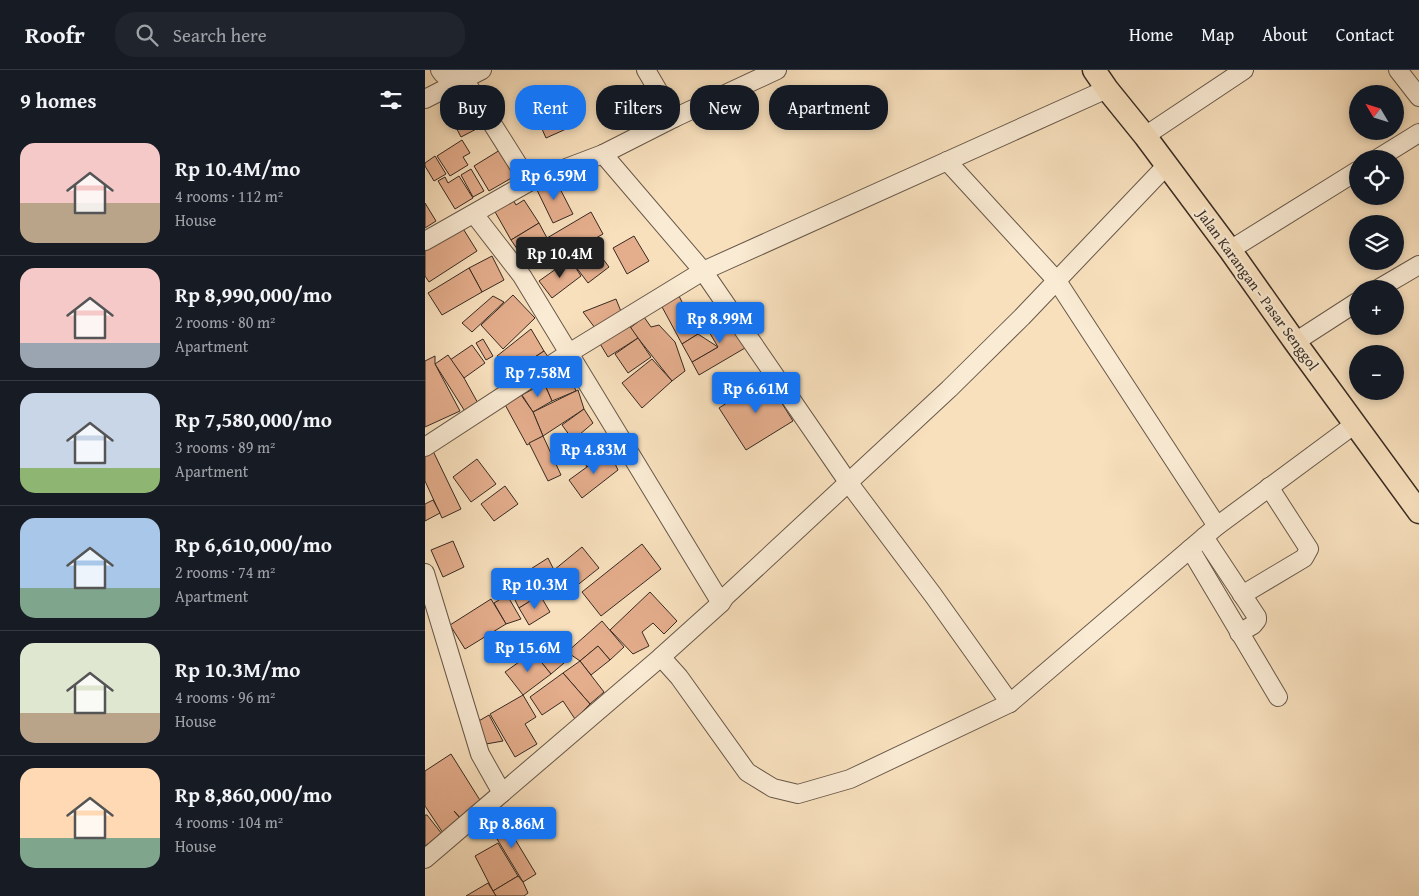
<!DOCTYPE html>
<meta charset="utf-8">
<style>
body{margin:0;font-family:"Gentium Book Plus",serif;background:#20242c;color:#f1f3f6;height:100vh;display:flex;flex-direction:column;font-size:19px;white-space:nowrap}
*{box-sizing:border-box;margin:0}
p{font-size:16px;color:#9ea1a6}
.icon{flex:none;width:28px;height:28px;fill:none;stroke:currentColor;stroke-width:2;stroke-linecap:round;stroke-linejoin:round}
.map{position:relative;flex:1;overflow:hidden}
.panel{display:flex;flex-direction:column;background:#171b24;width:425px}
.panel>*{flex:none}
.hud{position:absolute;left:15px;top:15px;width:475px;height:45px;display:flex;gap:10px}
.needle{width:32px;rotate:308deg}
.controls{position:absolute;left:924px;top:15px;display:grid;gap:10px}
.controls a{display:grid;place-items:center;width:55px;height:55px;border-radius:50%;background:#171b24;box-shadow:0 2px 8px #0003;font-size:25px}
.price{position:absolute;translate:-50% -42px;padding:0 11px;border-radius:5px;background:#1a73e8;color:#fff;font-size:16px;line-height:32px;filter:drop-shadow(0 1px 2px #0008)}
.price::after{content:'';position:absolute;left:50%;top:30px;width:15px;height:11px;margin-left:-8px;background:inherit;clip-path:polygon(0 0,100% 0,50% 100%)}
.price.current{background:#222;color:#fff}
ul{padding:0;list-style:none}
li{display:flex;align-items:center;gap:15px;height:125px;padding:0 20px}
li+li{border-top:1px solid #363941}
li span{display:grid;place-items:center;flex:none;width:140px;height:100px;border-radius:15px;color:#555}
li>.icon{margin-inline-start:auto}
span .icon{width:60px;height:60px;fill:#fffc;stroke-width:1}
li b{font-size:21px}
h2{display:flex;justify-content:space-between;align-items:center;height:60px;padding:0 20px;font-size:21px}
.tag{padding:0 18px;border-radius:20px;background:#171b24;box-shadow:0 2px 8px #0003;font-size:18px;line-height:45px}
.tag.current{background:#1a73e8;color:#fff}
header{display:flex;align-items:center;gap:30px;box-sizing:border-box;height:70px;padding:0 25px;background:#171b24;border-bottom:1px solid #363941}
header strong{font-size:24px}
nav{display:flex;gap:28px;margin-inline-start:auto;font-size:18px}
.search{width:350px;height:45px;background:#20242c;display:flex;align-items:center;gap:12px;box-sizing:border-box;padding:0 18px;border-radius:20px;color:#9ea1a6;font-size:19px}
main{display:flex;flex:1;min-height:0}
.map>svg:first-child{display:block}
.building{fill:#e4ad8c;stroke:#382a22}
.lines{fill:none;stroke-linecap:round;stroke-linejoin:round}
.minor-casing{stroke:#685849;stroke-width:20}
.major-casing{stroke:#382a22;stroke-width:25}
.minor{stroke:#faebd4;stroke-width:18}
.major{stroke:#f8e0bd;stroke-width:22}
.labels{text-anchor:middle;stroke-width:4.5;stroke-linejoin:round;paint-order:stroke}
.street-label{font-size:15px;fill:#382a22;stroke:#faebd4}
</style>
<header>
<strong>Roofr</strong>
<div class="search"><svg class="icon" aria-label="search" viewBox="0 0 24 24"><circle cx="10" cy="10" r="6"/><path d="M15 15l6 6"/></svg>Search here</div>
<nav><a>Home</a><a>Map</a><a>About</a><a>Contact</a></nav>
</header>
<main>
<section class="panel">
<h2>9 homes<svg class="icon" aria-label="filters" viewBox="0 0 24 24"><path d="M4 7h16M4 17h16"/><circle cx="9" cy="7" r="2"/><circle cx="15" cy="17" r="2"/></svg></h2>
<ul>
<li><span style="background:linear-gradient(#f6c9c9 60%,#b9a48a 0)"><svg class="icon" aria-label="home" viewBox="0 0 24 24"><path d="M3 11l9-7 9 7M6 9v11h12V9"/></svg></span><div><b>Rp 10.4M/mo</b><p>4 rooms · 112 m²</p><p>House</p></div></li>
<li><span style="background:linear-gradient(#f6c9c9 75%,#9aa5b1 0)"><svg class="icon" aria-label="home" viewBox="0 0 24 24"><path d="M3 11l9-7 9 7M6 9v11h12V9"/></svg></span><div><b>Rp 8,990,000/mo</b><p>2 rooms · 80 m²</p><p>Apartment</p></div></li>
<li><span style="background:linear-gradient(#c9d6e8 75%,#8fb573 0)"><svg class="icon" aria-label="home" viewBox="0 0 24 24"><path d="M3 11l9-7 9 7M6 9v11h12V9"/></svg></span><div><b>Rp 7,580,000/mo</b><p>3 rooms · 89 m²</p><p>Apartment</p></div></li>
<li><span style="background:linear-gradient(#a9c7e8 70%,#7fa58c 0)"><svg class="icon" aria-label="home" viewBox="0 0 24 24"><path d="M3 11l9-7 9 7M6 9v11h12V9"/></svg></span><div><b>Rp 6,610,000/mo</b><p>2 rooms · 74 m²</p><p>Apartment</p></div></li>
<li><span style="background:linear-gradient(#dfe7d0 70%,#b9a48a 0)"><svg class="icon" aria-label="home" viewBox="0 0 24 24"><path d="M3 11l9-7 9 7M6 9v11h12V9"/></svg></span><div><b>Rp 10.3M/mo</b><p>4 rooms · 96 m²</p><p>House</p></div></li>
<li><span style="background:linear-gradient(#ffd9b3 70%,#7fa58c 0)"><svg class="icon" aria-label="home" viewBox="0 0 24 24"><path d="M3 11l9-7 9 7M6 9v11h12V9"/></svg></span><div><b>Rp 8,860,000/mo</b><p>4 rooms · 104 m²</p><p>House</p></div></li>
</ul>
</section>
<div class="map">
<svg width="994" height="826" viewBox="0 0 994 826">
<rect width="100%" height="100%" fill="#f8e0bd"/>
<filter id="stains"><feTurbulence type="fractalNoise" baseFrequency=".004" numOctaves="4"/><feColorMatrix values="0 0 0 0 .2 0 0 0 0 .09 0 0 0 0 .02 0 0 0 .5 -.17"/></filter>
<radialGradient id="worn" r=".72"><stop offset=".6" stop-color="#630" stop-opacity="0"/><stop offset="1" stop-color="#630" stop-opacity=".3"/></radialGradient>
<g class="building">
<polygon points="44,23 61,54 36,67 20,36"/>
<polygon points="142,38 150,55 121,68 113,50"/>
<polygon points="37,70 45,83 38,87 43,95 25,106 12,86"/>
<polygon points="75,80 90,106 64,121 49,96"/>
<polygon points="10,86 21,104 9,111 0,96 0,93"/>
<polygon points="46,99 59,121 48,127 36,105"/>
<polygon points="34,106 48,128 30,139 13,111 20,107 23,113"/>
<polygon points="130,109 148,144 128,153 111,118"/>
<polygon points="87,128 91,135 99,130 114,153 86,170 69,140"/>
<polygon points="0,133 11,151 0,158"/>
<polygon points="166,142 178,164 134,189 122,168"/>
<polygon points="114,153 122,168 97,186 86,170"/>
<polygon points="37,157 52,181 4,212 0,206 0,181"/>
<polygon points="209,166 224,191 202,204 188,178"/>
<polygon points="166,173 184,197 163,213 145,189"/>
<polygon points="67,186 79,210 57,222 44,198"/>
<polygon points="145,189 156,206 127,228 114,211"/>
<polygon points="44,198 57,222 17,245 3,223"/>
<polygon points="88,225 110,248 78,279 56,255"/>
<polygon points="68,226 79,232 47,262 37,253"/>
<polygon points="254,226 273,264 257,274 236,235"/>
<polygon points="191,229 197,244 173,262 158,242"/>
<polygon points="299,243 320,278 274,305 267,292 293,277 280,255"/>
<polygon points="219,247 226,257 234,255 250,272 260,301 247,311 205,258"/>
<polygon points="204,255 213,268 183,287 174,272"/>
<polygon points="106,259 119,281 83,305 72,286"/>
<polygon points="273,264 293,277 267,292 257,274"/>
<polygon points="213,268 226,287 203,303 190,284"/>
<polygon points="58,269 68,286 61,290 51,273"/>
<polygon points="47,275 60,293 39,308 25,290"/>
<polygon points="119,281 126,291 89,316 83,305"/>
<polygon points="23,285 39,308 54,335 41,343 10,294"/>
<polygon points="10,286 10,294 35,341 0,357 0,291"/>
<polygon points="227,289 247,311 217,338 197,313"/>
<polygon points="143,303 151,321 127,331 119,313"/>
<polygon points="341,308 368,351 321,380 294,338"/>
<polygon points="119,313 127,331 108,342 97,325"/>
<polygon points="153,320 159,339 118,366 108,342"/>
<polygon points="94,322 108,342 118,366 102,375 78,331"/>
<polygon points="159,339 168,353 148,370 137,355"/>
<polygon points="118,366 136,405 123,411 104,373"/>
<polygon points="178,367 184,381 162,397 154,383"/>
<polygon points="8,381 36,439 17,448 0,411 0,385"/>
<polygon points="184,381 193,400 157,428 144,410"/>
<polygon points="52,389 71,414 46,432 28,407"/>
<polygon points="80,416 93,434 69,451 56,434"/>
<polygon points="8,430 15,443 0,451 0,434"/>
<polygon points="28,471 39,497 18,507 6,480"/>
<polygon points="217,474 236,499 176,546 157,522"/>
<polygon points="157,477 174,498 145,521 129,500"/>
<polygon points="123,488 129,500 139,512 116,526 101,502"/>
<polygon points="107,515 115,525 94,538 89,528"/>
<polygon points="225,522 252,551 239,564 228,553 217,562 224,576 208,584 185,560"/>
<polygon points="82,525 96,549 81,554 69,533"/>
<polygon points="115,525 125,542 104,555 94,538"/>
<polygon points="66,529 81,554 40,579 25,555"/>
<polygon points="177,551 199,577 185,590 173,576 155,591 142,582"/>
<polygon points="126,566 142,582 145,588 126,604 108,582"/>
<polygon points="173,576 185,590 166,605 155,591"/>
<polygon points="108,582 126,604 98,625 80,602"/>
<polygon points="155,591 179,622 165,634 138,603"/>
<polygon points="138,603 165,634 150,649 138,631 117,645 105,627"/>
<polygon points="98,625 111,647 100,654 112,674 90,687 65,644"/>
<polygon points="64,645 78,671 61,674 52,652"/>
<polygon points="26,684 58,735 36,749 29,741 36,749 18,763 0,736 0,701"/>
<polygon points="0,745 2,745 17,764 0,776"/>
<polygon points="76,746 111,804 98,812 63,754"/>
<polygon points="73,773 93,806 68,821 50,786"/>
<polygon points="93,806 98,812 103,823 99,826 71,826 68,821"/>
<polygon points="63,813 71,826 41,826"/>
</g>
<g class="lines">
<g class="minor-casing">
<g id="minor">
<polyline points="15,0 18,4 39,9 104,112"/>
<polyline points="221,0 249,48"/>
<polyline points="973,0 994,27"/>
<polyline points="0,29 57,0"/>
<polyline points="720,66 819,0"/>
<polyline points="178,84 278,201 423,412 508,525 585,633"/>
<polyline points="952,89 994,63"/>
<polyline points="522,91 632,211 792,456"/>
<polyline points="49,144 97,206 296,533"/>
<polyline points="0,171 104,112 178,84 249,48 352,0"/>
<polyline points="805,180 932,101"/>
<polyline points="953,219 994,195"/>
<polyline points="870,272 932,232"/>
<polyline points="0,377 144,283 278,201 682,19"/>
<polyline points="779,467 832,547 832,550 828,555 814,563"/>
<polyline points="765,479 853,627"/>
<polyline points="0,503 55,684 77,723"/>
<polyline points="817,525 879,488 884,479 844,417"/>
<polyline points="236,587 254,607 322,702 348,718 373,724 425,709 585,633 792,456 930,354"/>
<polyline points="0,789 236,587 296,533 300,527 524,319 597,247 742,95"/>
</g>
</g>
<g class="major-casing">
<polyline id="major" points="669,0 682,19 720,66 805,180 870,272 994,442"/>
</g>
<use href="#minor" class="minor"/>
<use href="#major" class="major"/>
</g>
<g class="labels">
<g class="street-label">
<text transform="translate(833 220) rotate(54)" y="5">Jalan Karangan - Pasar Senggol</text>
</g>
</g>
<rect width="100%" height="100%" filter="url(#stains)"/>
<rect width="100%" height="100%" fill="url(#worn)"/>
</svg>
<div class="controls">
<a><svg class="needle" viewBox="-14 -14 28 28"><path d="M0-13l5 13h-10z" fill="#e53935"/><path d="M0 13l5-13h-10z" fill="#9ea1a6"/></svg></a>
<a><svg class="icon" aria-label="locate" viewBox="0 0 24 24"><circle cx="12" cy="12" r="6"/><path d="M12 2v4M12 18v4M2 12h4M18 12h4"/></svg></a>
<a><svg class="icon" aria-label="layers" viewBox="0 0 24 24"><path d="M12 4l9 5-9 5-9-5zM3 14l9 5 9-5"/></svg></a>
<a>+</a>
<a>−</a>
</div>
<b class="price" style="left:129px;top:131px">Rp 6.59M</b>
<b class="price current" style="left:135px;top:209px">Rp 10.4M</b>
<b class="price" style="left:295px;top:274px">Rp 8.99M</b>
<b class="price" style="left:113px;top:328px">Rp 7.58M</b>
<b class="price" style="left:331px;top:344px">Rp 6.61M</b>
<b class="price" style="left:169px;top:405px">Rp 4.83M</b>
<b class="price" style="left:110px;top:540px">Rp 10.3M</b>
<b class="price" style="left:103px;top:603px">Rp 15.6M</b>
<b class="price" style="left:87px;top:779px">Rp 8.86M</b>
<div class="hud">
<a class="tag">Buy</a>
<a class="tag current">Rent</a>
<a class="tag">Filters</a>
<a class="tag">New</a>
<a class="tag">Apartment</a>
</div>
</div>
</main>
